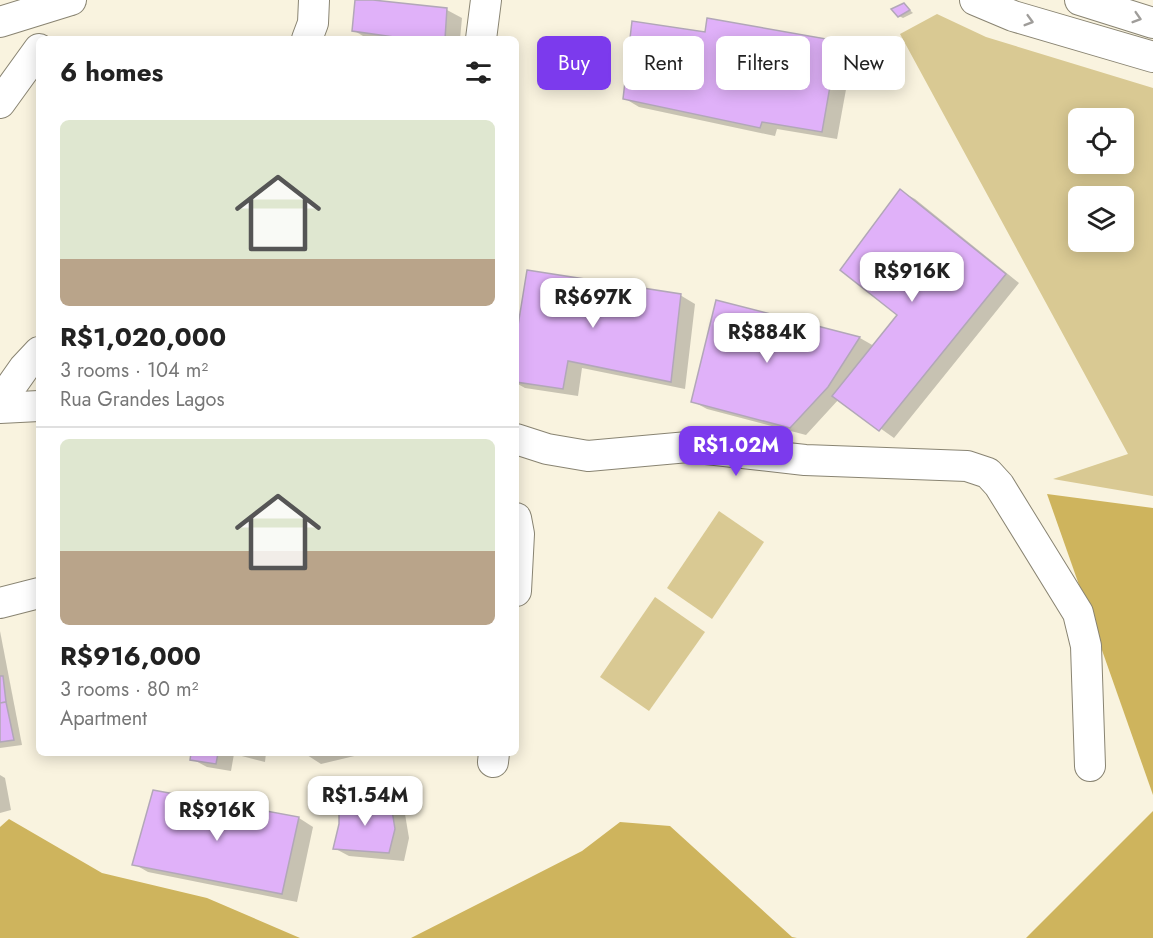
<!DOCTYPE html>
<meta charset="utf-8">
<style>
body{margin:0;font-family:Jost,sans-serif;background:#f2f2f2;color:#222;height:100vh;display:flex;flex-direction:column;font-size:22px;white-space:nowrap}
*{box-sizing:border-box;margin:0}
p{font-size:20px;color:#767676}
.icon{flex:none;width:33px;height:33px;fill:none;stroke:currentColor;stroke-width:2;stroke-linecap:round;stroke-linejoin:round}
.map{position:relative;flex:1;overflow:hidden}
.sheet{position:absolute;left:36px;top:36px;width:483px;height:720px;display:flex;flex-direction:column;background:#fff;border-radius:9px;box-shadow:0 3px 15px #0003}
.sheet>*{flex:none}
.banner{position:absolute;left:537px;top:36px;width:525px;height:54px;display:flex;gap:12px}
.tools{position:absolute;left:1068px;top:108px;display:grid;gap:12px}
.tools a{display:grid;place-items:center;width:66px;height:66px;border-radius:9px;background:#fff;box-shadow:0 3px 15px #0003;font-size:30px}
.price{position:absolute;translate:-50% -51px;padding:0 14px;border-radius:12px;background:#fff;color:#222;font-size:20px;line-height:39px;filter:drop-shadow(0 2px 3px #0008)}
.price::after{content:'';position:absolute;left:50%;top:36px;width:18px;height:14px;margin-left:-9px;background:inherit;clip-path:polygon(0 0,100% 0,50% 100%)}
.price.selected{background:#7c3aed;color:#fff}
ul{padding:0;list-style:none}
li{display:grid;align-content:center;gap:12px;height:318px;padding:0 24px}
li+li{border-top:2px solid #e0e0e0}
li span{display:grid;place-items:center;height:186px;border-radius:9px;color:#555}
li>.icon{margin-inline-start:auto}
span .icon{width:108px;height:108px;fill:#fffc;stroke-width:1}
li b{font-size:26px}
h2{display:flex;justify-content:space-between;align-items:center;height:72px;padding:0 24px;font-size:26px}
.chip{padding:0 21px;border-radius:9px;background:#fff;box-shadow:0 3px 15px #0003;font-size:21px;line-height:54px}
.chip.selected{background:#7c3aed;color:#fff}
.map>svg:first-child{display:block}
.green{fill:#d9c993;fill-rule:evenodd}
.forest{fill:#ceb45d}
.shadow{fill:#0003}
.building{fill:#e0b1f9;stroke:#b2a7b8;stroke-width:1.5}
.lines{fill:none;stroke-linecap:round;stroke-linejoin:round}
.minor-casing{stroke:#898472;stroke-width:32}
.minor{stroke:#fff;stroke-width:30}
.oneway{stroke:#9f9d9a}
</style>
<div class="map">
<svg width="1153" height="938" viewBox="0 0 1153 938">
<rect width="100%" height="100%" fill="#f9f3df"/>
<g class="green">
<path d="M937,14L986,37L1153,88V496L1053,479L1128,454L900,34ZM1078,118H1124V164H1078ZM1078,196H1124V242H1078Z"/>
<polygon points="719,511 764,542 712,619 667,588"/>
<polygon points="655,597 705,632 649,711 600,677"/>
</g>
<g class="forest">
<polygon points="1047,494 1153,508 1153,795"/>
<polygon points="1153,811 1153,938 1026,938"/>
<polygon points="9,819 102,873 207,898 300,938 0,938 0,827"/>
<polygon points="620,822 670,826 792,937 797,938 411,938 582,851"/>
</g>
<g class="shadow">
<polygon points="357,0 447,10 462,18 460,39 368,39 353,30"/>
<polygon points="904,5 913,13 903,18 899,16"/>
<polygon points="708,19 838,43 853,51 837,139 777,129 775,136 639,107 624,98 706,34"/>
<polygon points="900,191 915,199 1019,283 894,438 839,399 806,435 707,409 692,401 717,302 860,338 874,346 899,315"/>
<polygon points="680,295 695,304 685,389 582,368 578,396 525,388 516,383 516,347"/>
<polygon points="0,631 22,745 0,748"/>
<polygon points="193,753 266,753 265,762 234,754 231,771 207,767 192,759"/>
<polygon points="306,753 367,753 321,764 307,755"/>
<polygon points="0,775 5,778 11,810 0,813"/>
<polygon points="391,805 405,814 409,838 404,861 349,856 334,848"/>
<polygon points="299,818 313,827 297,902 148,872 134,864"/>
</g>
<g class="building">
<polygon points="355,0 373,0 447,8 445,39 408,39 352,31"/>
<polygon points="904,3 910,10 898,17 891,9"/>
<polygon points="707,18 838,41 822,132 762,122 760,128 623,99 632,21 705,32"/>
<polygon points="900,189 1006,274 879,431 832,396 897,315 840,270"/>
<polygon points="527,270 681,294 671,382 568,361 563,389 516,382 516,338"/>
<polygon points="716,300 860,337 828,387 790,428 691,402"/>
<polygon points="0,676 3,676 6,702 0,703"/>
<polygon points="6,702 14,740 0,742 0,703"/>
<polygon points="191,753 218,753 216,764 190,760"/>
<polygon points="153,790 299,817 282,894 132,865"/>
<polygon points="339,801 391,804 395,829 389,853 333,849 339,824"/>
</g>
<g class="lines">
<g class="minor-casing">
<g id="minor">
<polyline points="975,0 1013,16 1153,57"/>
<polyline points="1080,0 1153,23"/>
<polyline points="0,22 71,0"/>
<polyline points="307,39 313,23 314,0"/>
<polyline points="481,39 486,0"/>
<polyline points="0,103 39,49"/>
<polyline points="0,402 24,368 39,352"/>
<polyline points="0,408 39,406"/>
<polyline points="516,439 547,449 588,456 688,447 805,460 967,466 988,473 999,485 1078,613 1086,646 1090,766"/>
<polyline points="516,518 519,534 516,591"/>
<polyline points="0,603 39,593"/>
<polyline points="493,762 494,753"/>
</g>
</g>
<use href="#minor" class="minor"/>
</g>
<defs><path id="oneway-chevron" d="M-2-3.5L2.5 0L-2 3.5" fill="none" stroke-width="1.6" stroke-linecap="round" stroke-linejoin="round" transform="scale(1.5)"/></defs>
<g class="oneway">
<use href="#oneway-chevron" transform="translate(1137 18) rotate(17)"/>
<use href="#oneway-chevron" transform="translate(1029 21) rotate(16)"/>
</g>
</svg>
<div class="tools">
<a><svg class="icon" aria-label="locate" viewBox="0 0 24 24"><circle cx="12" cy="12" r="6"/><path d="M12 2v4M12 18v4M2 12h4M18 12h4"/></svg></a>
<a><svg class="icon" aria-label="layers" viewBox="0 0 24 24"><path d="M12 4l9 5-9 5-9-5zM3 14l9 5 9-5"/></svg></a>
</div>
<b class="price" style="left:912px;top:303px">R$916K</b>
<b class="price" style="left:593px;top:329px">R$697K</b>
<b class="price" style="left:767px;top:364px">R$884K</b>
<b class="price selected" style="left:736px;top:477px">R$1.02M</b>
<b class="price" style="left:365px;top:827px">R$1.54M</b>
<b class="price" style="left:217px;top:842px">R$916K</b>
<div class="banner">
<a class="chip selected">Buy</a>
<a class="chip">Rent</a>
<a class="chip">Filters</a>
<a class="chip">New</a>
</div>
<section class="sheet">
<h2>6 homes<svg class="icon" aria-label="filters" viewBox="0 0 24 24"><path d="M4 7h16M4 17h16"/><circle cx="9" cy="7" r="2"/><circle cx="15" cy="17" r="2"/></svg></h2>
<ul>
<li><span style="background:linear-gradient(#dfe7d0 75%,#b9a48a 0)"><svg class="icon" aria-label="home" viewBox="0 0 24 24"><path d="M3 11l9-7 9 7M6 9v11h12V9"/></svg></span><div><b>R$1,020,000</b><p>3 rooms · 104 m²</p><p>Rua Grandes Lagos</p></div></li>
<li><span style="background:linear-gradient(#dfe7d0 60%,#b9a48a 0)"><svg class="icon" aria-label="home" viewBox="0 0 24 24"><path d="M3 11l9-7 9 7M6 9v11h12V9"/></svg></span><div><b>R$916,000</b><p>3 rooms · 80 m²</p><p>Apartment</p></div></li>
</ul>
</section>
</div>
